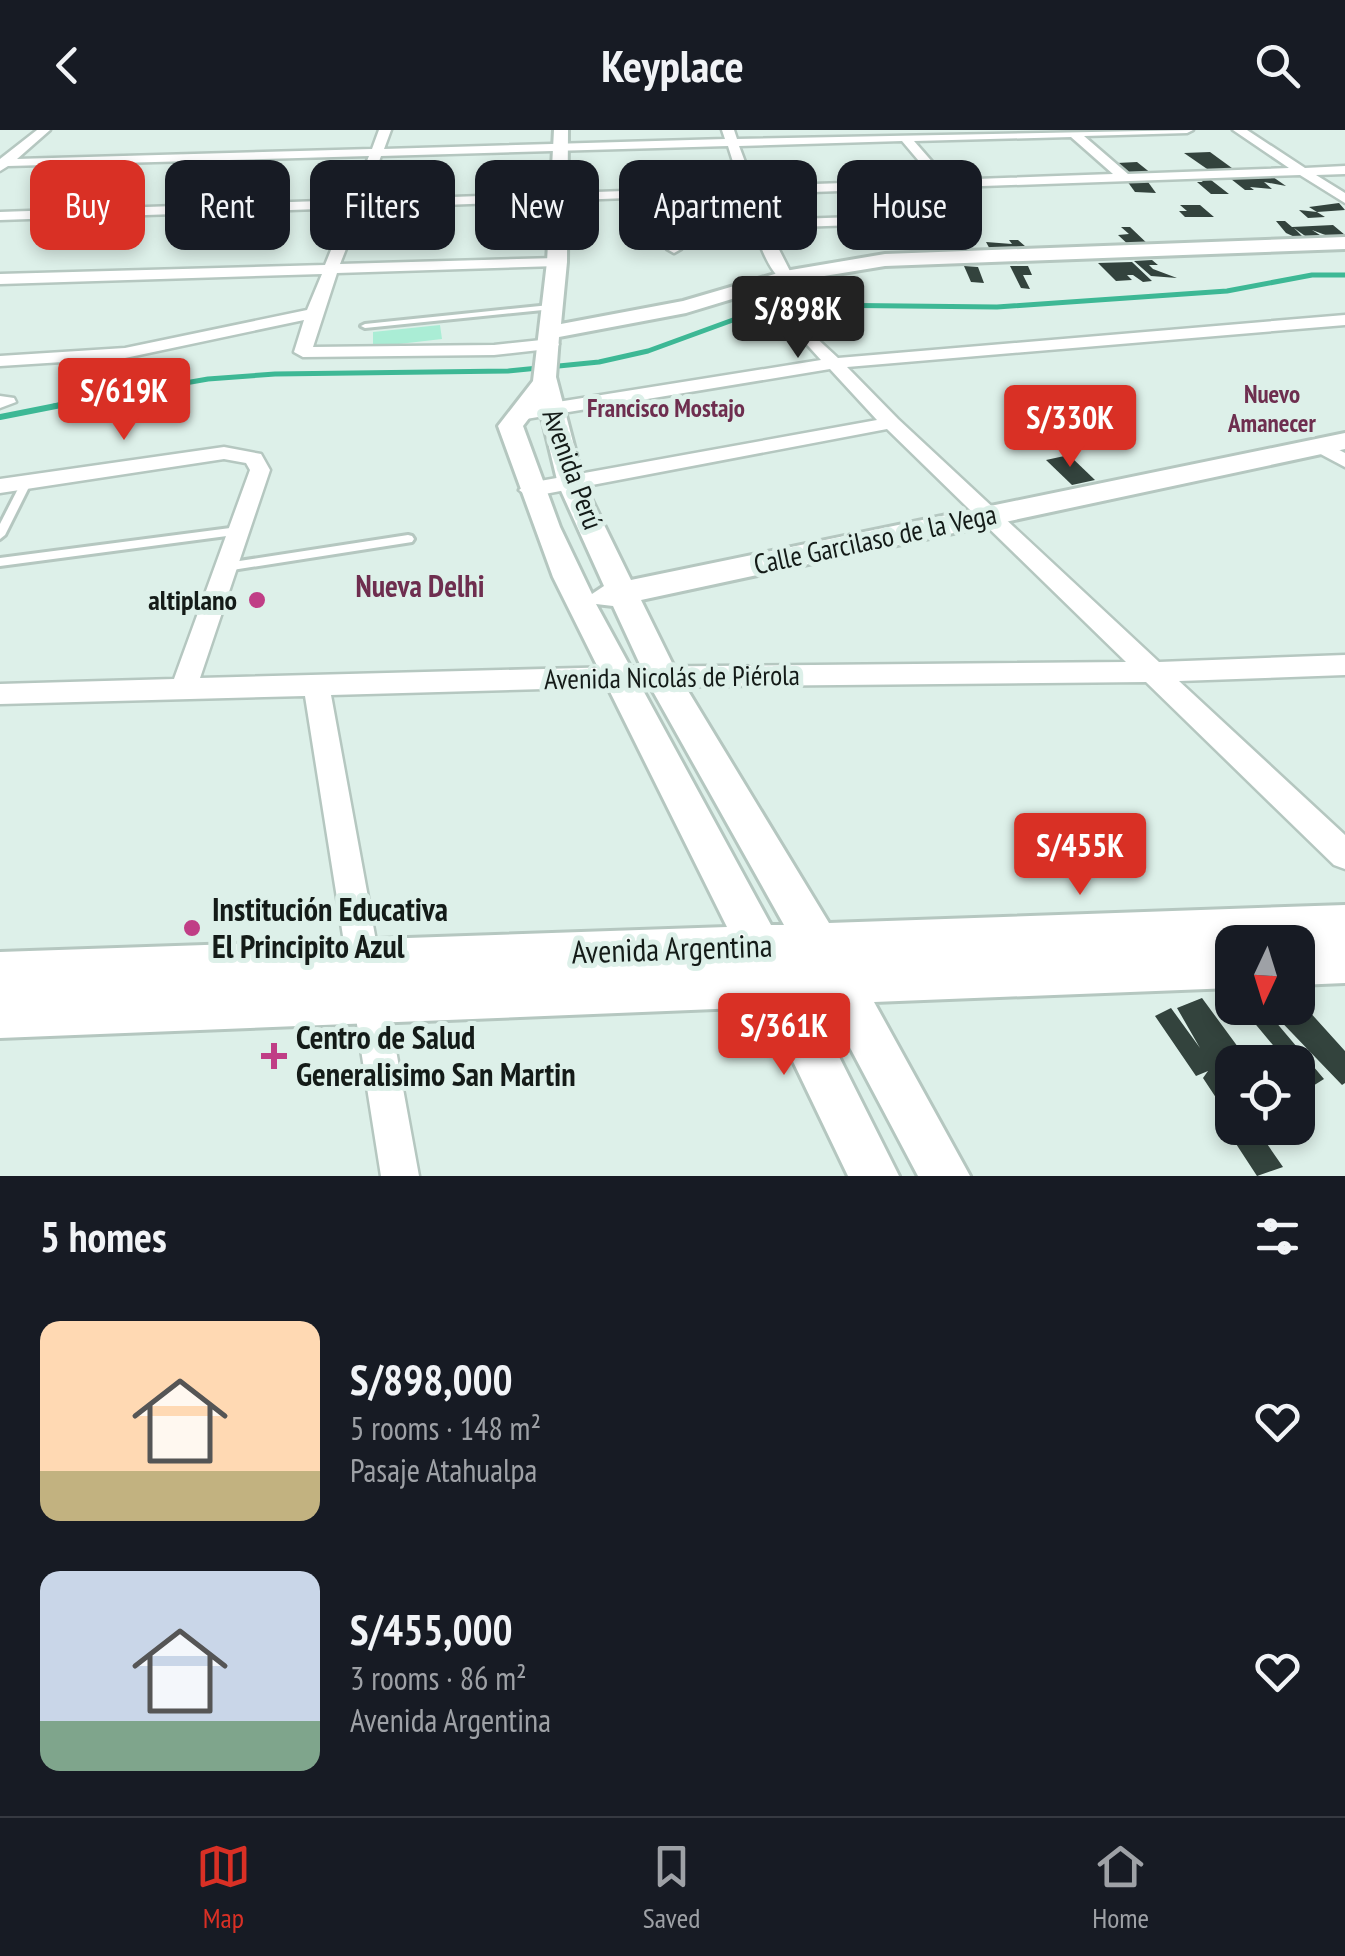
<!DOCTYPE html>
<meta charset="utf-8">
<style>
body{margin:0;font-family:"PT Sans Narrow",sans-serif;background:#20242c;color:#f1f3f6;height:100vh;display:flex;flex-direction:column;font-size:38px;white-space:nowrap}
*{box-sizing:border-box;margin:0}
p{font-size:32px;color:#9ea1a6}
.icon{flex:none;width:55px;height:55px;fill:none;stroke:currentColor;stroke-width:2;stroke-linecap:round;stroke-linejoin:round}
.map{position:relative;height:1046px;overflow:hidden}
.sheet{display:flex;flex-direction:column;background:#171b24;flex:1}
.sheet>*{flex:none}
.guide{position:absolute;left:30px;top:30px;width:1285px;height:90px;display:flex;gap:20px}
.needle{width:65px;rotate:184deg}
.buttons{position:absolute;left:1215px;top:795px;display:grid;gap:20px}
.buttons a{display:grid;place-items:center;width:100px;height:100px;border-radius:20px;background:#171b24;box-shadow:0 5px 15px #0003;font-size:50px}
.price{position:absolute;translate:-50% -85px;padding:0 22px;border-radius:10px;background:#d93025;color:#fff;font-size:32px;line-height:65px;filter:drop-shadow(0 2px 5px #0008)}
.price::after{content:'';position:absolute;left:50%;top:60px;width:30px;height:22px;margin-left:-15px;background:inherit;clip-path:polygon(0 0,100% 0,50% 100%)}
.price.current{background:#222;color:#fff}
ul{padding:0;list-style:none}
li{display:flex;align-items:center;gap:30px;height:250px;padding:0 40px}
li span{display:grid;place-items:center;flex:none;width:280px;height:200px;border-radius:20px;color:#555}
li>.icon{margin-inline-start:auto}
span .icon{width:120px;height:120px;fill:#fffc;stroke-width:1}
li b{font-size:42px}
h2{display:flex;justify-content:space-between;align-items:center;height:120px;padding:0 40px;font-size:42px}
.tag{padding:0 35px;border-radius:20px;background:#171b24;box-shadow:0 5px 15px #0003;font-size:35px;line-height:90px}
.tag.current{background:#d93025;color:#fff}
header{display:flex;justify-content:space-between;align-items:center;height:130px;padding:0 40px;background:#171b24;font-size:45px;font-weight:600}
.tab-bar{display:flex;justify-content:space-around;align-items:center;height:140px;border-top:2px solid #363941;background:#171b24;font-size:28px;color:#9ea1a6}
.tab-bar a{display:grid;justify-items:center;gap:5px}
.tab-bar .current{color:#d93025}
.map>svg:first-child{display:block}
.green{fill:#aaedd5}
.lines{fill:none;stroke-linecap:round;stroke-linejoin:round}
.stream-far1{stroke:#3db895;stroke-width:5}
.stream{stroke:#3db895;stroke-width:6}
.building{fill:#33433d}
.service-casing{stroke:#b5c7c0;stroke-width:6}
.minor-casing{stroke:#b5c7c0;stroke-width:5}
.tertiary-casing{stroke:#b5c7c0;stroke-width:6}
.service{fill:#fff;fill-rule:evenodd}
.minor{fill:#fff;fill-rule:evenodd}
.tertiary{fill:#fff;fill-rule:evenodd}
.poi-dot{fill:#c03e86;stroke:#ddf0e9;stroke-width:4}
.labels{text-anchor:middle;stroke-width:10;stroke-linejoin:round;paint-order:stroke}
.far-neighbourhood-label{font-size:25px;font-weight:bold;fill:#6e2e4f;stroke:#ddf0e9}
.street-label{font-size:28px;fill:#141b18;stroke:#ddf0e9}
.poi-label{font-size:28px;font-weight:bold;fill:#141b18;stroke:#ddf0e9;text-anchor:end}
.neighbourhood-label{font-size:30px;font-weight:bold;fill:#6e2e4f;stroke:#ddf0e9}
.near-poi-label{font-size:32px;font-weight:bold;fill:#141b18;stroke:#ddf0e9;text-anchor:start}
.near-street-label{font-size:32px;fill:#141b18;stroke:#ddf0e9}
</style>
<header><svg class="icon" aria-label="back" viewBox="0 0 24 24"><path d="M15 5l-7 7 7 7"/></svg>Keyplace<svg class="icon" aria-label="search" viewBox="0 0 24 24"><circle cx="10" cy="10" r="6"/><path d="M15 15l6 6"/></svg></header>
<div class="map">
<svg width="1345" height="1046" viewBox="0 0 1345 1046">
<rect width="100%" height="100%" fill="#ddf0e9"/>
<polygon class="green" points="440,195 442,209 373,217 373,202"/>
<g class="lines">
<polyline class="stream-far1" points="54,276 208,249 275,244 508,241 599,232 648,221 763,179 811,175 997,177 1227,161 1312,145 1345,145"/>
<polyline class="stream" points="0,287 66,274"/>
</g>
<g class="building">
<polygon points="1210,22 1236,41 1210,41 1184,23"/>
<polygon points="1137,32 1152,44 1131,45 1117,33"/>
<polygon points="1273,47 1286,56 1264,52 1272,59 1250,57 1254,60 1245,60 1231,49"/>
<polygon points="1200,50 1211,50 1229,64 1211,64 1197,52 1203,52"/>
<polygon points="1127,51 1148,52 1156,63 1135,62"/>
<polygon points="1339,73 1345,80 1317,82 1325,87 1308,88 1299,80 1317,82 1309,77"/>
<polygon points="1180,75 1200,75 1214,87 1185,87 1179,81 1187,81"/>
<polygon points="1276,91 1285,91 1292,97 1333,95 1345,105 1328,106 1312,100 1323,107 1308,108 1294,98 1304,108 1297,108 1286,103"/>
<polygon points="1121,97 1130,97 1151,117 1131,117 1118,105 1129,104"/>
<polygon points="1009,110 1018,110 1033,123 992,123 986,112 1012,114"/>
<polygon points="1152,130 1158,135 1149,135 1153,139 1177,148 1151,146 1134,131"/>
<polygon points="1132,132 1152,151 1143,152 1133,145 1127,145 1132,150 1116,151 1098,133"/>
<polygon points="964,136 978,137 984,153 971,152"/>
<polygon points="1010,136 1028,136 1032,145 1023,145 1030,159 1021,158"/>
<polygon points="1069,325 1095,350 1072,355 1046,330"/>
<polygon points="1202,868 1249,932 1232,932 1232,992 1203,948 1208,941 1196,946 1155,886 1171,878 1200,918 1177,878"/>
<polygon points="1298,869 1345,921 1345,953 1342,955 1268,878 1298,878"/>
<polygon points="1259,878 1264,878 1324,949 1308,959 1298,946 1298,932 1287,932 1247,884"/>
<polygon points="1232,994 1232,998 1256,998 1283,1037 1257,1046 1225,997"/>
</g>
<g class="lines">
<g class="service-casing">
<g id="service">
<polygon points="550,175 553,175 553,179 365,198 361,196 365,194"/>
<polygon points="26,350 31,353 5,405 0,409 0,394 21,353"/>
<polygon points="238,397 242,398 243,401 242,404 0,436 0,428"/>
<polygon points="408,405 412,406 414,409 412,412 226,441 220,437 226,433"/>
</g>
</g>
<g class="minor-casing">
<g id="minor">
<path d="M37,0H50L17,29L372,19L379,0H391L384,19L725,9L722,0H734L737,9L1193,0L1187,3L1084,6L1128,44L1289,38L1233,0H1247L1305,38L1345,36V44L1316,45L1345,63V73L1300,45L756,64L766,90L856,87L863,91L856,95L768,98L793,147L785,152C764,141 751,87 744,64L668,67L681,119L674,123L667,119L655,67L362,78L340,134L557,128L564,132L557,136L337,143L313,217L494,215L551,209L559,214L557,218L494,225L303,227L294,222L304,190L125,228L0,236V226L125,218L307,180L322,144L0,154V144L325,135L348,78L0,90V82L351,70L369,26L8,36L0,41V29ZM1071,7L1113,44L948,50L914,11ZM902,11L935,50L754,56L739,16ZM728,16L741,57L365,70L381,26Z"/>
<polygon points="1345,185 1345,195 847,237 898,289 1159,532 1345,525 1345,545 1179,551 1345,705 1345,739 1334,735 1146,552 617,557 331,565 419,1046 381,1046 305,566 0,574 0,554 174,549 250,340 246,333 224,329 0,363 0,349 224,317 261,324 270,340 200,548 617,537 1126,532 887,299 529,367 519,360 529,353 877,290 830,239 520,290 511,284 520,278 821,230 791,197 799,192 838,228"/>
<polygon points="0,266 14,268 16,272 0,278"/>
<polygon points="1320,310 1345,323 1345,337 1313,320 1313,312"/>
</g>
</g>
<g class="tertiary-casing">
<path id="tertiary" d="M554,0H568L567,132L561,194L683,171L785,141L885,124L1345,107V119L885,136L788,152L686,183L559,207L556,247L584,354L631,450L1345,303V319L641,470L676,541L829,793L1345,775V853L1298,855V812H1232V858L874,872L970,1046H918L827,874L813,875L899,1046H848L767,877L0,908V822L727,797L553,447L498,296L533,251L547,132ZM539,275L558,354L604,456L592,464L560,397L523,296ZM596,474L613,476L650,556L784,795H771Z"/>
</g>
<use href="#service" class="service"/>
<use href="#minor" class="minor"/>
<use href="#tertiary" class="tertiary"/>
</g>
<g class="poi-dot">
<circle cx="257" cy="470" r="10"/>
<circle cx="192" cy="798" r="10"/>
<path d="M269 911h10v10h10v10h-10v10h-10v-10h-10v-10h10z"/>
</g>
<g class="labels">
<g class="far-neighbourhood-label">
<text x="1272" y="273">Nuevo<tspan x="1272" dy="29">Amanecer</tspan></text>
<text x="666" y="287">Francisco Mostajo</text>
</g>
<g class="street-label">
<text transform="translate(573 339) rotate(70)" y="10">Avenida Perú</text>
<text transform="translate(875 409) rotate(-12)" y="10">Calle Garcilaso de la Vega</text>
<text transform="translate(672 547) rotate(-1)" y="10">Avenida Nicolás de Piérola</text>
</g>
<g class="poi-label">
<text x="237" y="480">altiplano</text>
</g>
<g class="neighbourhood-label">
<text x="420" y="467">Nueva Delhi</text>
</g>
<g class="near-poi-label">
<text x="212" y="791">Institución Educativa<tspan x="212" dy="37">El Principito Azul</tspan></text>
<text x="296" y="919">Centro de Salud<tspan x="296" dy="37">Generalisimo San Martin</tspan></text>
</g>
<g class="near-street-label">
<text transform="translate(672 819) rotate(-2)" y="11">Avenida Argentina</text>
</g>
</g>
</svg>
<div class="buttons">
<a><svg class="needle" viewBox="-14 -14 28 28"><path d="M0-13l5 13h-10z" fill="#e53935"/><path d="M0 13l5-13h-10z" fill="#9ea1a6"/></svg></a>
<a><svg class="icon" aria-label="locate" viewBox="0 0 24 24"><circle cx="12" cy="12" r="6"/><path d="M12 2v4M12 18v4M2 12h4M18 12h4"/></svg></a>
</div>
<b class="price current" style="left:798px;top:231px">S/898K</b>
<b class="price" style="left:124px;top:313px">S/619K</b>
<b class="price" style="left:1070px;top:340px">S/330K</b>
<b class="price" style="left:1080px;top:768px">S/455K</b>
<b class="price" style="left:784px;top:948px">S/361K</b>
<div class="guide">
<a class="tag current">Buy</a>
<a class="tag">Rent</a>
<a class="tag">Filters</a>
<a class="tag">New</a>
<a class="tag">Apartment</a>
<a class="tag">House</a>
</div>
</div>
<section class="sheet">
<h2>5 homes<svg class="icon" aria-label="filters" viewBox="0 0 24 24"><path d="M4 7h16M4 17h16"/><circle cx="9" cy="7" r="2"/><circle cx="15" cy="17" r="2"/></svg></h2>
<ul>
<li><span style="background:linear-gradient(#ffd9b3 75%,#c2b280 0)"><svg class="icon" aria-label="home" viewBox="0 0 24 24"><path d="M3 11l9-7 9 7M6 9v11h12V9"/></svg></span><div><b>S/898,000</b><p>5 rooms · 148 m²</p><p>Pasaje Atahualpa</p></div><svg class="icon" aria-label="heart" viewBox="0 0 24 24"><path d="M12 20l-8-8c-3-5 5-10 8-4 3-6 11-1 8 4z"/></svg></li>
<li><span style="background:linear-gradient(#c9d6e8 75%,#7fa58c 0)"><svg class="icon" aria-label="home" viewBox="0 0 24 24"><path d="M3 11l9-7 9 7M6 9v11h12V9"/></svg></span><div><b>S/455,000</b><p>3 rooms · 86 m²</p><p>Avenida Argentina</p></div><svg class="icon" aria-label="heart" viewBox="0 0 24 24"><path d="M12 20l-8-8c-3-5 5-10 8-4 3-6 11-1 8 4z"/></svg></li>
</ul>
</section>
<nav class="tab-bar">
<a class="current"><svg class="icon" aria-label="map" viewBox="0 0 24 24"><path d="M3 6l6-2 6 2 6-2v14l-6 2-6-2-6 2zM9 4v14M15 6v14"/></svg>Map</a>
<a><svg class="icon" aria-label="saved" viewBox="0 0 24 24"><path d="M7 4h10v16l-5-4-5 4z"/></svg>Saved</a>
<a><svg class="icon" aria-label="home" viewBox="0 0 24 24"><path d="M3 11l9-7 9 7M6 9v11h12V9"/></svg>Home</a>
</nav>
